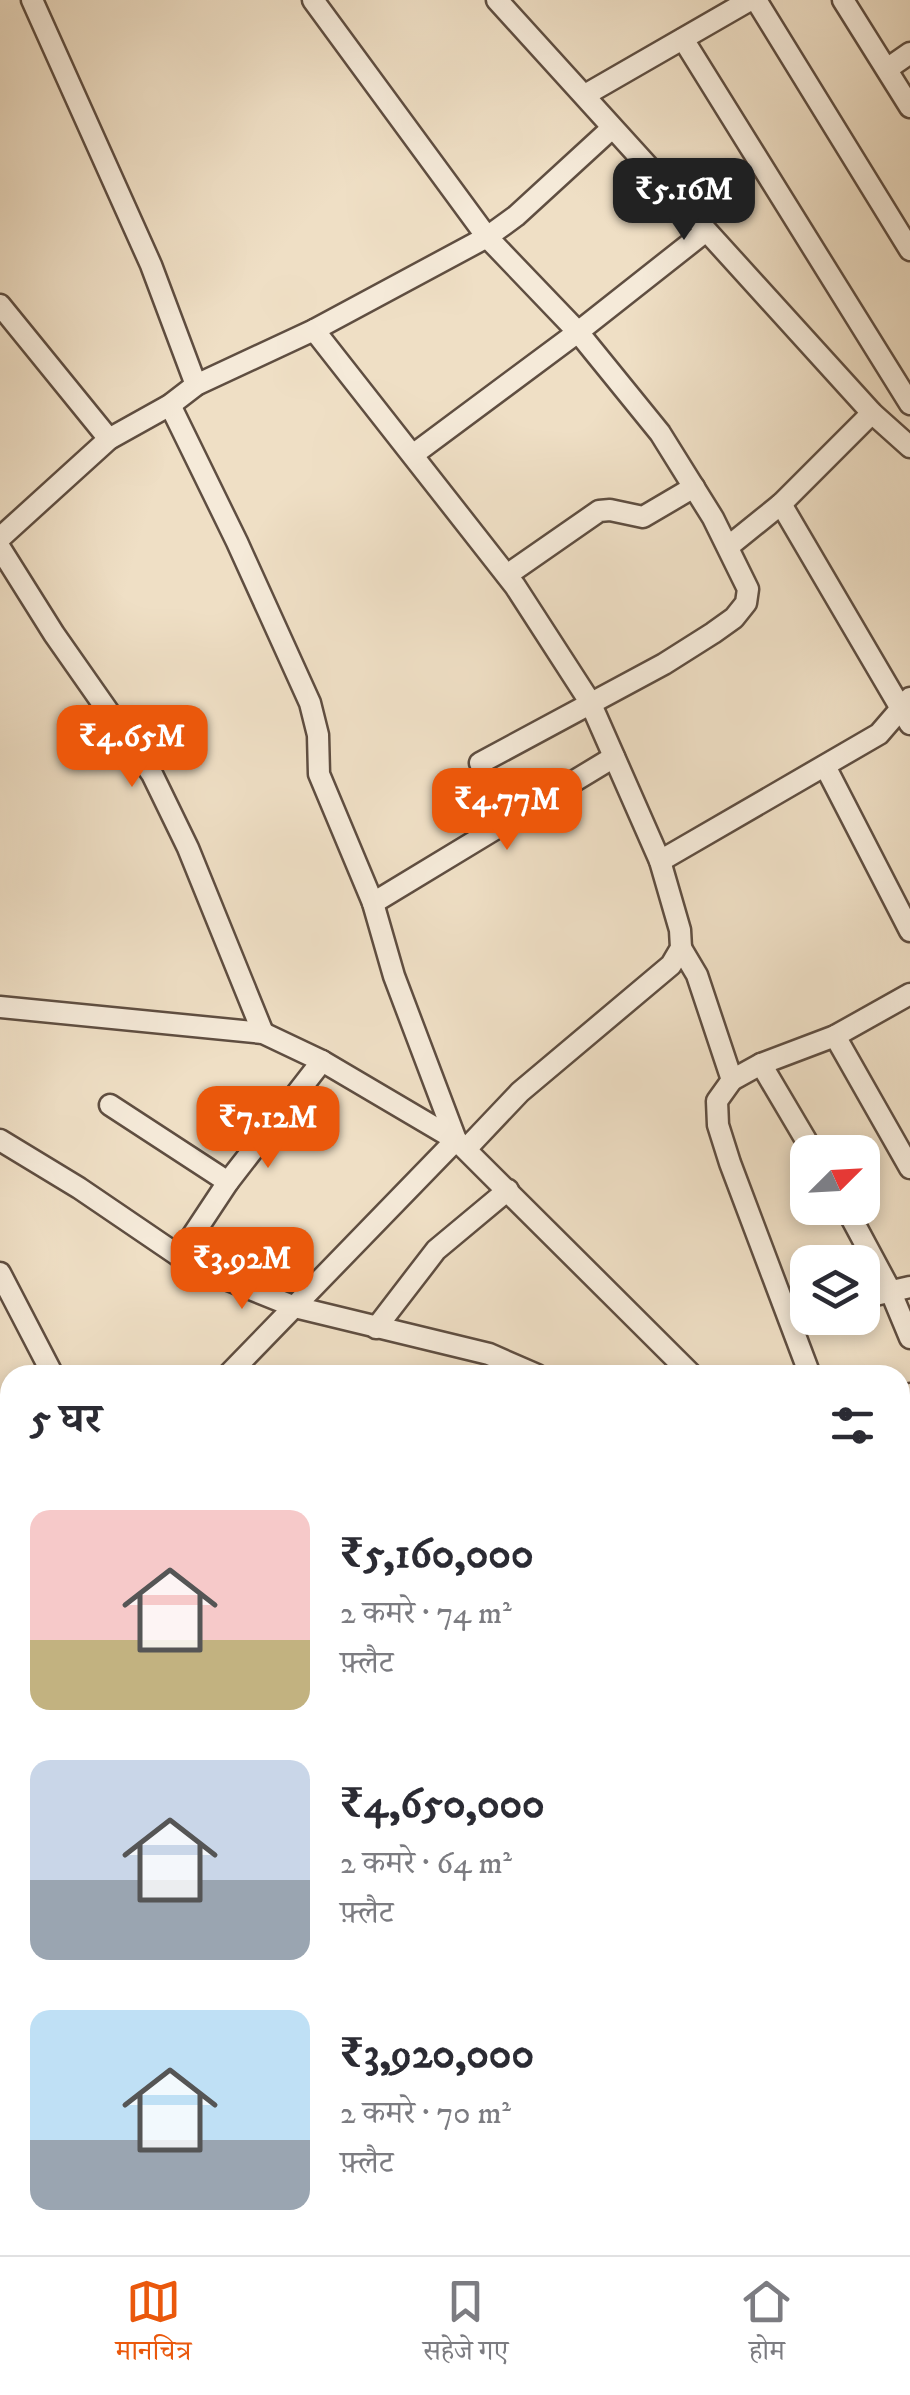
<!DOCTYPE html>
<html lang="hi">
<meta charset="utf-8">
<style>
body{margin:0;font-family:"IM FELL DW Pica","Noto Serif Devanagari",serif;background:#f2f2f3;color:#2b2b33;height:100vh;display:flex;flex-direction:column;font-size:38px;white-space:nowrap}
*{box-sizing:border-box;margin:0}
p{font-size:32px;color:#7c7c81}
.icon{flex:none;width:55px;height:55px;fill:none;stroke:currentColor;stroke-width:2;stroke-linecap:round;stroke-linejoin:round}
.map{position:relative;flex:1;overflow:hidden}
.details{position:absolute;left:0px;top:1365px;width:910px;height:890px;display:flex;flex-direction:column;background:#fff;border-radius:30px 30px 0 0;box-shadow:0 5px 15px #0003}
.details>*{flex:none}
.needle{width:65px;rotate:66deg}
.tools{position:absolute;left:790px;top:1135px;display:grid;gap:20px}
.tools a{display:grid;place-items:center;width:90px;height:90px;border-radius:20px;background:#fff;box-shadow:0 5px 15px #0003;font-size:50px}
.price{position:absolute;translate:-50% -85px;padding:0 22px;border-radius:20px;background:#ea580c;color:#fff;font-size:32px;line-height:65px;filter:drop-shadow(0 2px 5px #0008)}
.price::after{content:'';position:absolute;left:50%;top:60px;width:30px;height:22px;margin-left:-15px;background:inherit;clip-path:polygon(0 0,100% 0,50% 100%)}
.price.on{background:#222;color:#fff}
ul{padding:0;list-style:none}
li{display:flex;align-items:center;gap:30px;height:250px;padding:0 30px}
li span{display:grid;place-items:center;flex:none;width:280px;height:200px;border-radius:20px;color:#555}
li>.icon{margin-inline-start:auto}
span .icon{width:120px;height:120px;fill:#fffc;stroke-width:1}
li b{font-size:42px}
h2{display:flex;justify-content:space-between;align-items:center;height:120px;padding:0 30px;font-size:42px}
.dock{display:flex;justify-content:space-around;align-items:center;height:140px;border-top:2px solid #e1e1e2;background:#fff;font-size:28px;color:#7c7c81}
.dock a{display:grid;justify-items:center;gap:5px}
.dock .on{color:#ea580c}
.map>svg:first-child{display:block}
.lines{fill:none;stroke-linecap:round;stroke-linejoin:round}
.street-casing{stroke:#5f4e41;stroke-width:25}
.street{stroke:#f5ead9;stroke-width:20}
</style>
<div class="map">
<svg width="910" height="2255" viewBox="0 0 910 2255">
<rect width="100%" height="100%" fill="#efdfc5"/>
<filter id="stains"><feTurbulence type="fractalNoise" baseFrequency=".002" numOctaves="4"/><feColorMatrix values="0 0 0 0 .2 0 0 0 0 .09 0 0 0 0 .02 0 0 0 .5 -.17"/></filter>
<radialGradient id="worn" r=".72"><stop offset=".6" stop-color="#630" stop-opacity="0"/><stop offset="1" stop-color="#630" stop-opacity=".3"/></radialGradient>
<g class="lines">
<g class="street-casing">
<g id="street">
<polyline points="32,0 151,265 196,385"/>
<polyline points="313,0 487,237 578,332 660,433 713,518 748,589 746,603 734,618 713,633 664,664 480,763"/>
<polyline points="497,0 872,413 910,447"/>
<polyline points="756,0 910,250"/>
<polyline points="843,0 910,107"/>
<polyline points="683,39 910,404"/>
<polyline points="887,69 910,53"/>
<polyline points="585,95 750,0"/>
<polyline points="0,305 109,439"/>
<polyline points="314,330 515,586 590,702 660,861 680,930 681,948 671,965 520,1092 466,1149"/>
<polyline points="170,405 237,542 310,703 318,735 319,774 373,903 394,976 456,1140 228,1375"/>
<polyline points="414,454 578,332 706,231"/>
<polyline points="781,504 910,724"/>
<polyline points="0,538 109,439 170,405 196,385 314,330 487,237 516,216 612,128"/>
<polyline points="729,546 781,504 872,413"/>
<polyline points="0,548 54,634 152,774 188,848 263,1033"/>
<polyline points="507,575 599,511 610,510 643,517 694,487"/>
<polyline points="825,766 910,931"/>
<polyline points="660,861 879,734 910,698"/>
<polyline points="373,903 614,757"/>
<polyline points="681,948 697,975 732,1080"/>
<polyline points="0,1007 263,1033 322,1061 456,1140 692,1375"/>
<polyline points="835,1036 910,1168"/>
<polyline points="761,1064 813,1152"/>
<polyline points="110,1105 228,1182"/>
<polyline points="0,1140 79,1188 179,1256 228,1280 295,1307 489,1354 537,1375"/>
<polyline points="846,1208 890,1290 910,1338"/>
<polyline points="179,1256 228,1182 322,1061"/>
<polyline points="0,1273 53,1375"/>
<polyline points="862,1298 910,1287"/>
<polyline points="376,1328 436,1250 508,1190"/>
<polyline points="810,1375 730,1163 718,1125 717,1101 732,1080 761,1064 835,1036 910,994"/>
<polyline points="900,1398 910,1394"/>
<polyline points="0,1469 10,1473"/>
<polyline points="900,1506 910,1502"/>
<polyline points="900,1557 910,1570"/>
<polyline points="0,1629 10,1618"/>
<polyline points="900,1633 910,1626"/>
<polyline points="0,1684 10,1681"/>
<polyline points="900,1694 910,1690"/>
<polyline points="900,1764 910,1761"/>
</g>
</g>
<use href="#street" class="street"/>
</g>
<rect width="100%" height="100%" filter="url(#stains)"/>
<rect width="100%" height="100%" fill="url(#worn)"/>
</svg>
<div class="tools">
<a><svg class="needle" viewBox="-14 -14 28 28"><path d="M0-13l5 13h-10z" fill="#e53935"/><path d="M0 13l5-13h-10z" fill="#7c7c81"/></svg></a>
<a><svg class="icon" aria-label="layers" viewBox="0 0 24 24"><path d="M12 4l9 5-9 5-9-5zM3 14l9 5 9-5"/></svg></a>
</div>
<b class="price on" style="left:684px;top:243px">₹5.16M</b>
<b class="price" style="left:132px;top:790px">₹4.65M</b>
<b class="price" style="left:507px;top:853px">₹4.77M</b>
<b class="price" style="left:268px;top:1171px">₹7.12M</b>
<b class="price" style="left:242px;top:1312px">₹3.92M</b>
<section class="details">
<h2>5 घर<svg class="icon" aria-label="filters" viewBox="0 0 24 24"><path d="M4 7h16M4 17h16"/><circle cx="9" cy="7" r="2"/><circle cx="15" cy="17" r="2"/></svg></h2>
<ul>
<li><span style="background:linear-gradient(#f6c9c9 65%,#c2b280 0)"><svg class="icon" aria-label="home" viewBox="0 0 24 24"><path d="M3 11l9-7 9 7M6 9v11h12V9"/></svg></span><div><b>₹5,160,000</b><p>2 कमरे · 74 m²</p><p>फ़्लैट</p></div></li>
<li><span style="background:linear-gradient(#c9d6e8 60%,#9aa5b1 0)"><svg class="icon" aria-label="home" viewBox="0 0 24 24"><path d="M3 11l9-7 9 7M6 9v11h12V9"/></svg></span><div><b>₹4,650,000</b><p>2 कमरे · 64 m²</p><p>फ़्लैट</p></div></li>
<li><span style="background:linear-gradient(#bfe0f5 65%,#9aa5b1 0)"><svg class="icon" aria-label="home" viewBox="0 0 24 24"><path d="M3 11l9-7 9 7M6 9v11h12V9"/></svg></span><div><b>₹3,920,000</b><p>2 कमरे · 70 m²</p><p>फ़्लैट</p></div></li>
</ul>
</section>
</div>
<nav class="dock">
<a class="on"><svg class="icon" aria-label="map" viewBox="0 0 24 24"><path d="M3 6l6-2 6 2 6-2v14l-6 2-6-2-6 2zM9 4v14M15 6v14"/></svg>मानचित्र</a>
<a><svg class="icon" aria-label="saved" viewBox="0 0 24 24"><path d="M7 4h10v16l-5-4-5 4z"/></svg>सहेजे गए</a>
<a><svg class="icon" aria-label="home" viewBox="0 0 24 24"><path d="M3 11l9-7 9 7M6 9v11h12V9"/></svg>होम</a>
</nav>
